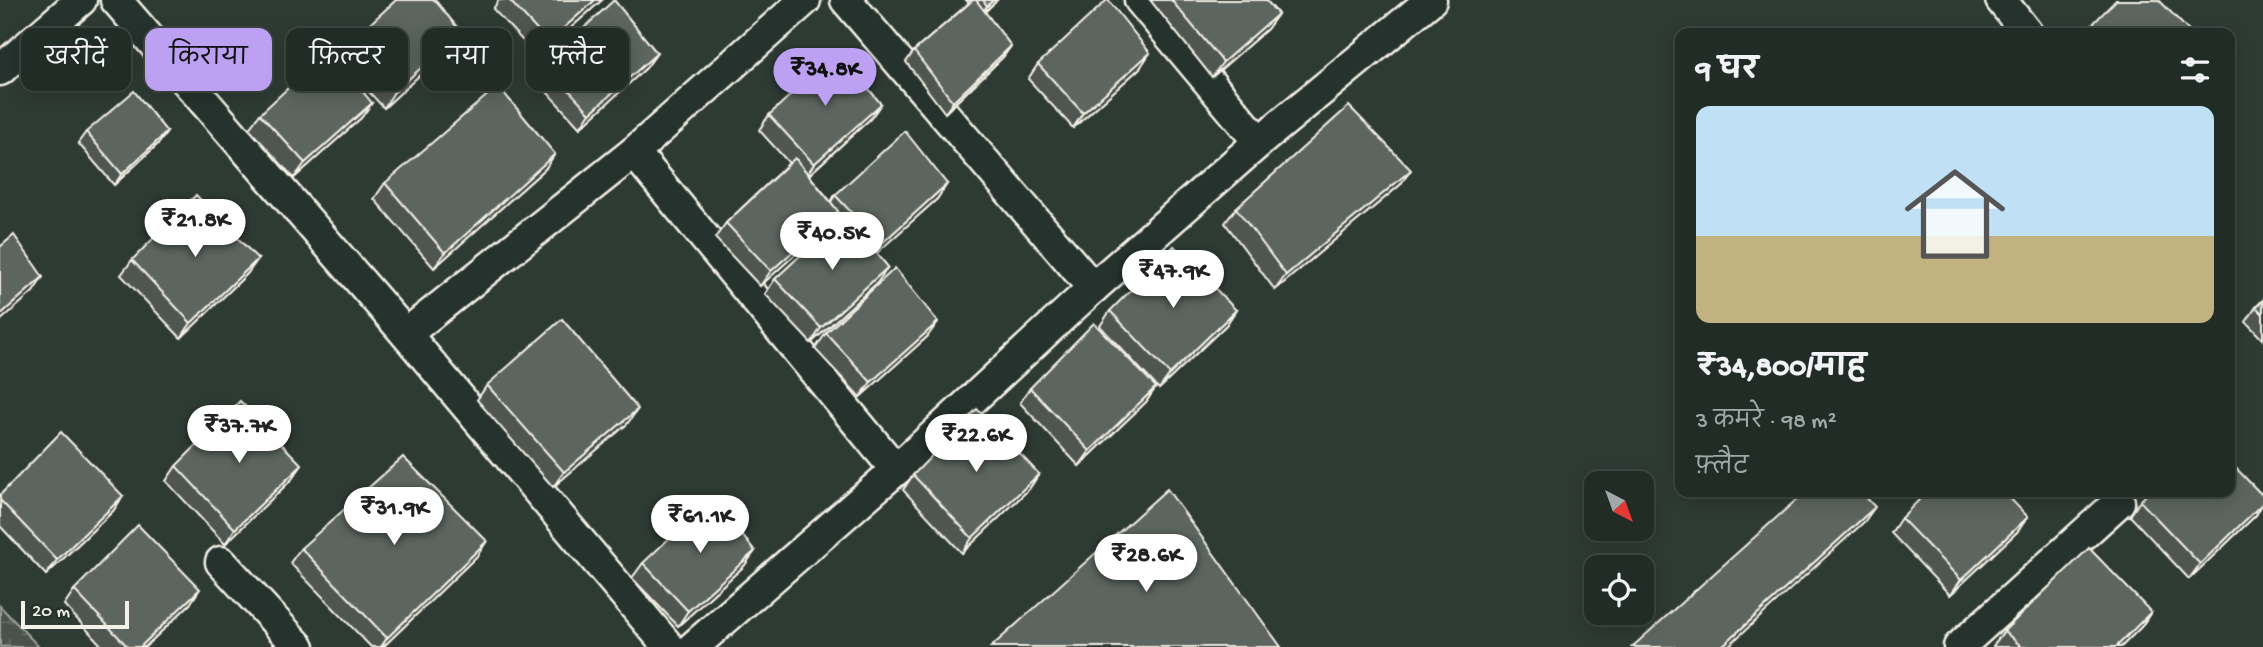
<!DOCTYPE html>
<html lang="hi">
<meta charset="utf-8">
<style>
body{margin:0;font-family:"Gochi Hand","Playpen Sans Deva",sans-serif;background:#2a342f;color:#f1f3f6;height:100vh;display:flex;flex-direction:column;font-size:26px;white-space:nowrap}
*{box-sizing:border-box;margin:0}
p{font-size:23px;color:#a2a7a7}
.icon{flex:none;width:38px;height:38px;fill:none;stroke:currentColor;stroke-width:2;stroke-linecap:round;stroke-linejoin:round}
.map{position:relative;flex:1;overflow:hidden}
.details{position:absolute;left:1675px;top:28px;width:560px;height:469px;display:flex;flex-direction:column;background:#222c27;border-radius:14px;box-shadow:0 4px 18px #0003,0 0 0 2px #3f4844}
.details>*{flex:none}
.hud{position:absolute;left:21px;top:28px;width:665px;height:63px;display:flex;gap:14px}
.needle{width:46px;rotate:139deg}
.fabs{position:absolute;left:1584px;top:471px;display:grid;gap:14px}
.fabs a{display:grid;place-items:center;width:70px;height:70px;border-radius:14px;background:#222c27;box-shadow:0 4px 18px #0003,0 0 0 2px #3f4844;font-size:35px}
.scale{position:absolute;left:21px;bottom:18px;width:108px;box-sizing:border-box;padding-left:7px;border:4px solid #f4f1e8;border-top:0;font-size:19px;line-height:24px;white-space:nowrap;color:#f4f1e8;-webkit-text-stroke:5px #26332d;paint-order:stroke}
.price{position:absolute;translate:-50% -60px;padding:0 16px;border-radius:24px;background:#fff;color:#222;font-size:23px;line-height:46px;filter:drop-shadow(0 2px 4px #0008)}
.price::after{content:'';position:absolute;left:50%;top:42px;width:21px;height:16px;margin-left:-10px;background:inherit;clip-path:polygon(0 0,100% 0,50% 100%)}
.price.selected{background:#bca0f2;color:#111}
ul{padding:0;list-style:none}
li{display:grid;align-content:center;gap:14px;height:371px;padding:0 21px}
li+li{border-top:2px solid #3f4844}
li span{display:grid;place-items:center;height:217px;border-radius:14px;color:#555}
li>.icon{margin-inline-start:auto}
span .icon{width:126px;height:126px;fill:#fffc;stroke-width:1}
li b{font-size:30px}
h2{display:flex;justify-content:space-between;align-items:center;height:84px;padding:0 21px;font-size:30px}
.pill{padding:0 24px;border-radius:14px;background:#222c27;box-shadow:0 4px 18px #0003,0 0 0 2px #3f4844;font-size:24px;line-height:63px}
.pill.selected{background:#bca0f2;color:#111}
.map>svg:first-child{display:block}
.wetland{fill:url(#wetland-marsh);stroke:#9ea29a;stroke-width:2}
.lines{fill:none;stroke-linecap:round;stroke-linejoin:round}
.minor-casing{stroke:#f4f1e8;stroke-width:35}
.minor{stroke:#26332d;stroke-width:30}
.wall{fill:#4f5751;stroke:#f4f1e8;stroke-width:2}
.shaded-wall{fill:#404742;stroke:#f4f1e8;stroke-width:2}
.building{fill:#5c655e;stroke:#f4f1e8;stroke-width:2}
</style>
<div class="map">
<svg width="2263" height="647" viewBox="0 0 2263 647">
<defs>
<pattern id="wetland-marsh" width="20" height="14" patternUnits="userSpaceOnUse" patternTransform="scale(1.75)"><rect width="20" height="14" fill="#48524c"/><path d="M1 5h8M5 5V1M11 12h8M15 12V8" fill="none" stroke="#636b66"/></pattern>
</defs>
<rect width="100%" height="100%" fill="#2e3b34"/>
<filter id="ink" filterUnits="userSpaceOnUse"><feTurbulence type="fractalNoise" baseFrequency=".0143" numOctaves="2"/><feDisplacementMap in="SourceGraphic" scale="14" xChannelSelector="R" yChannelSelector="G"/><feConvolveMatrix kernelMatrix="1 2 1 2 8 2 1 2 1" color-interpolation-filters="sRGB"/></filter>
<g filter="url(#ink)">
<polygon class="wetland" points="0,606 39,647 0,647"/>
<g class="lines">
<g class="minor-casing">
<g id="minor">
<polyline points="116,0 406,334 669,647"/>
<polyline points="846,0 1093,288"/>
<polyline points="1140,0 1259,142"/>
<polyline points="2001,0 2027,33"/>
<polyline points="0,70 81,0"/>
<polyline points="634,152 896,470"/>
<polyline points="406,334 634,152 805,0"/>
<polyline points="221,562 299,647"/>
<polyline points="693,647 896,470 1093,288 1259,142 1431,0"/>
<polyline points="1959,647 2119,502"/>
</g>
</g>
<use href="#minor" class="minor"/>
</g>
<g class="wall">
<polygon points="499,0 602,0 538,57 493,9"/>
<polygon points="966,0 997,0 985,12 1011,46 1003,57 945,113 906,62 914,51 969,3"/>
<polygon points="1150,0 1266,0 1278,14 1267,29 1212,77"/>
<polygon points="461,32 450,47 384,108 338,59 349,43"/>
<polygon points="657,53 646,68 580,128 535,79 545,64"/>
<polygon points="1038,64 1140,68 1073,128 1028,79"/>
<polygon points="372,103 361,118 294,178 249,129 260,114"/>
<polygon points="881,104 870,119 809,175 831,202 835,195 947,184 937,199 876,253 877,283 811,343 765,294 775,279 836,223 833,219 827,226 760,286 715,238 726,223 789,163 759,130 769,115"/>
<polygon points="86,132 167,132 159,143 114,185 78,143"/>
<polygon points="545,169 434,268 374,199 385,183"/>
<polygon points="1400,185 1275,290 1225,223 1236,208"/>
<polygon points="258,259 247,274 181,338 121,275 132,260"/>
<polygon points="2263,300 2263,340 2246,322 2256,307"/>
<polygon points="1236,310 1226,325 1159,389 1100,326 1110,311"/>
<polygon points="826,333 927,337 860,397 815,349"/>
<polygon points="487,385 627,424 553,487 477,400"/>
<polygon points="1156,387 1146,402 1079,466 1020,403 1030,388"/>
<polygon points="302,465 291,480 225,544 166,481 176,466"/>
<polygon points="1039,474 1029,489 962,553 903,490 913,475"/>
<polygon points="0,495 123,496 113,511 46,575 0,526"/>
<polygon points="2140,501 2256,515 2189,579 2130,516"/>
<polygon points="1901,518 2017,532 1950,595 1891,533"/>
<polygon points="301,548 477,556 383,647 371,647 290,563"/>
<polygon points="755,551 744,566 678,626 632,578 643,563"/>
<polygon points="74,590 190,604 145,647 103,647 64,605"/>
<polygon points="2151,612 2141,627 2121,647 1995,647 1993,646 2004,631"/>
</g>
<g class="shaded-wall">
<polygon points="595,0 602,0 538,57 548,42"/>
<polygon points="993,0 997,0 979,17 987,6"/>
<polygon points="1278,14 1267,29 1212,77 1223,62"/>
<polygon points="461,32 450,47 384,108 394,92"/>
<polygon points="1011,46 1003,57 945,113 953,102"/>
<polygon points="657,53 646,68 580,128 590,113"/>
<polygon points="1150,53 1140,68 1073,128 1083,113"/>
<polygon points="372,103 361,118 294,178 305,163"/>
<polygon points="881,104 870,119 804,179 814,164"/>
<polygon points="167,132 159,143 114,185 122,174"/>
<polygon points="555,154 545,169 434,268 445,253"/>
<polygon points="1411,170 1400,185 1275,290 1286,275"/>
<polygon points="947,184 937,199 870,259 881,244"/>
<polygon points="838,211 827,226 760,286 771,271"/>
<polygon points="258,259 247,274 181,338 191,323"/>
<polygon points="888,267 877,283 811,343 821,328"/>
<polygon points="43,277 33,292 0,321 0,315"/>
<polygon points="1236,310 1226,325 1159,389 1170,374"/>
<polygon points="938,322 927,337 860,397 871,382"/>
<polygon points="1156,387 1146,402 1079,466 1090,451"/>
<polygon points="638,409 627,424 553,487 564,472"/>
<polygon points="302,465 291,480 225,544 235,529"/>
<polygon points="1039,474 1029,489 962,553 972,538"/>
<polygon points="123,496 113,511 46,575 57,560"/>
<polygon points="2263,503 2256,515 2189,579 2200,564"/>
<polygon points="1875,507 1864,522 1727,647 1721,647"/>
<polygon points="2028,517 2017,532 1950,595 1961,580"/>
<polygon points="487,541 477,556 383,647 381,647 387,638"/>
<polygon points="755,551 744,566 678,626 688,611"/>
<polygon points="200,589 190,604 145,647 140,647"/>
<polygon points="2151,612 2141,627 2121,647 2116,647"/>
</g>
<g class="building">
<polygon points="396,0 435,0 461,32 394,92 349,43"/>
<polygon points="509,0 595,0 548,42"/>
<polygon points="614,0 657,53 590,113 545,64"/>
<polygon points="973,0 976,0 1011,46 953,102 914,51"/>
<polygon points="983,0 993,0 987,6"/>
<polygon points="1107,0 1108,0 1150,53 1083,113 1038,64"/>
<polygon points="1171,0 1266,0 1278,14 1223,62"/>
<polygon points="2116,0 2159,0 2191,33 2084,33"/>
<polygon points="329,50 372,103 305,163 260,114"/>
<polygon points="838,51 881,104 814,164 769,115"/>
<polygon points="498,86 555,154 445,253 385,183"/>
<polygon points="134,91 167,132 122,174 86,132"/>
<polygon points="1349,106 1411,170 1286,275 1236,208"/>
<polygon points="905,131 947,184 881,244 835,195"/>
<polygon points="795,158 838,211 771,271 726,223"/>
<polygon points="196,195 258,259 191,323 132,260"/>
<polygon points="845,214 888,267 821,328 775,279"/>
<polygon points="14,235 43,277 0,315 0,247"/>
<polygon points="1174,246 1236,310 1170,374 1110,311"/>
<polygon points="895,268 938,322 871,382 826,333"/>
<polygon points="2263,300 2263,314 2256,307"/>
<polygon points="562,319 638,409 564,472 487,385"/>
<polygon points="1094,323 1156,387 1090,451 1030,388"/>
<polygon points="240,401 302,465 235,529 176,466"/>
<polygon points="977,409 1039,474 972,538 913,475"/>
<polygon points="61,432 123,496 57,560 0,500 0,495"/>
<polygon points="403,457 487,541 387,638 301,548"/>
<polygon points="2230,462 2263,496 2263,503 2200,564 2140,501 2149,492 2230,492"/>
<polygon points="1167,489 1281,647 991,647"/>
<polygon points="1805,492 1861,492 1875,507 1721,647 1632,647"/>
<polygon points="1927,492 2004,492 2028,517 1961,580 1901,518"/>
<polygon points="712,498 755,551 688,611 643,563"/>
<polygon points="138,525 200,589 140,647 128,647 74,590"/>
<polygon points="2089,548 2151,612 2116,647 2022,647 2004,631"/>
</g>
</g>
</svg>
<div class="fabs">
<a><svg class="needle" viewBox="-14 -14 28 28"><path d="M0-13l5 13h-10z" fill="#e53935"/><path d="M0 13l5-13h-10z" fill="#a2a7a7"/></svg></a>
<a><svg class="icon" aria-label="locate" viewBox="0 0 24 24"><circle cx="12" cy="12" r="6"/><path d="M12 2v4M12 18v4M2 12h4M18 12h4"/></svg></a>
</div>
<div class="scale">20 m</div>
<b class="price selected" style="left:825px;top:108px">₹34.8K</b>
<b class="price" style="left:195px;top:259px">₹21.8K</b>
<b class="price" style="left:832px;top:272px">₹40.5K</b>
<b class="price" style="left:1173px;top:310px">₹47.9K</b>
<b class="price" style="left:239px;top:465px">₹37.7K</b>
<b class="price" style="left:976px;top:474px">₹22.6K</b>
<b class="price" style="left:394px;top:547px">₹31.9K</b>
<b class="price" style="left:700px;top:555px">₹61.1K</b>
<b class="price" style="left:1146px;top:594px">₹28.6K</b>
<div class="hud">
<a class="pill">खरीदें</a>
<a class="pill selected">किराया</a>
<a class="pill">फ़िल्टर</a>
<a class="pill">नया</a>
<a class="pill">फ़्लैट</a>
</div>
<section class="details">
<h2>9 घर<svg class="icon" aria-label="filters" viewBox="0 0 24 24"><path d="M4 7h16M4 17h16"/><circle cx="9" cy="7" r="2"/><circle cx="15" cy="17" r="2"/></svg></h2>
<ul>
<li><span style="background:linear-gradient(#bfe0f5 60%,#c2b280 0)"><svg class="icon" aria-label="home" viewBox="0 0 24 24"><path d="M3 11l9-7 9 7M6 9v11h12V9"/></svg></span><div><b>₹34,800/माह</b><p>3 कमरे · 98 m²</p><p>फ़्लैट</p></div></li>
</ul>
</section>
</div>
